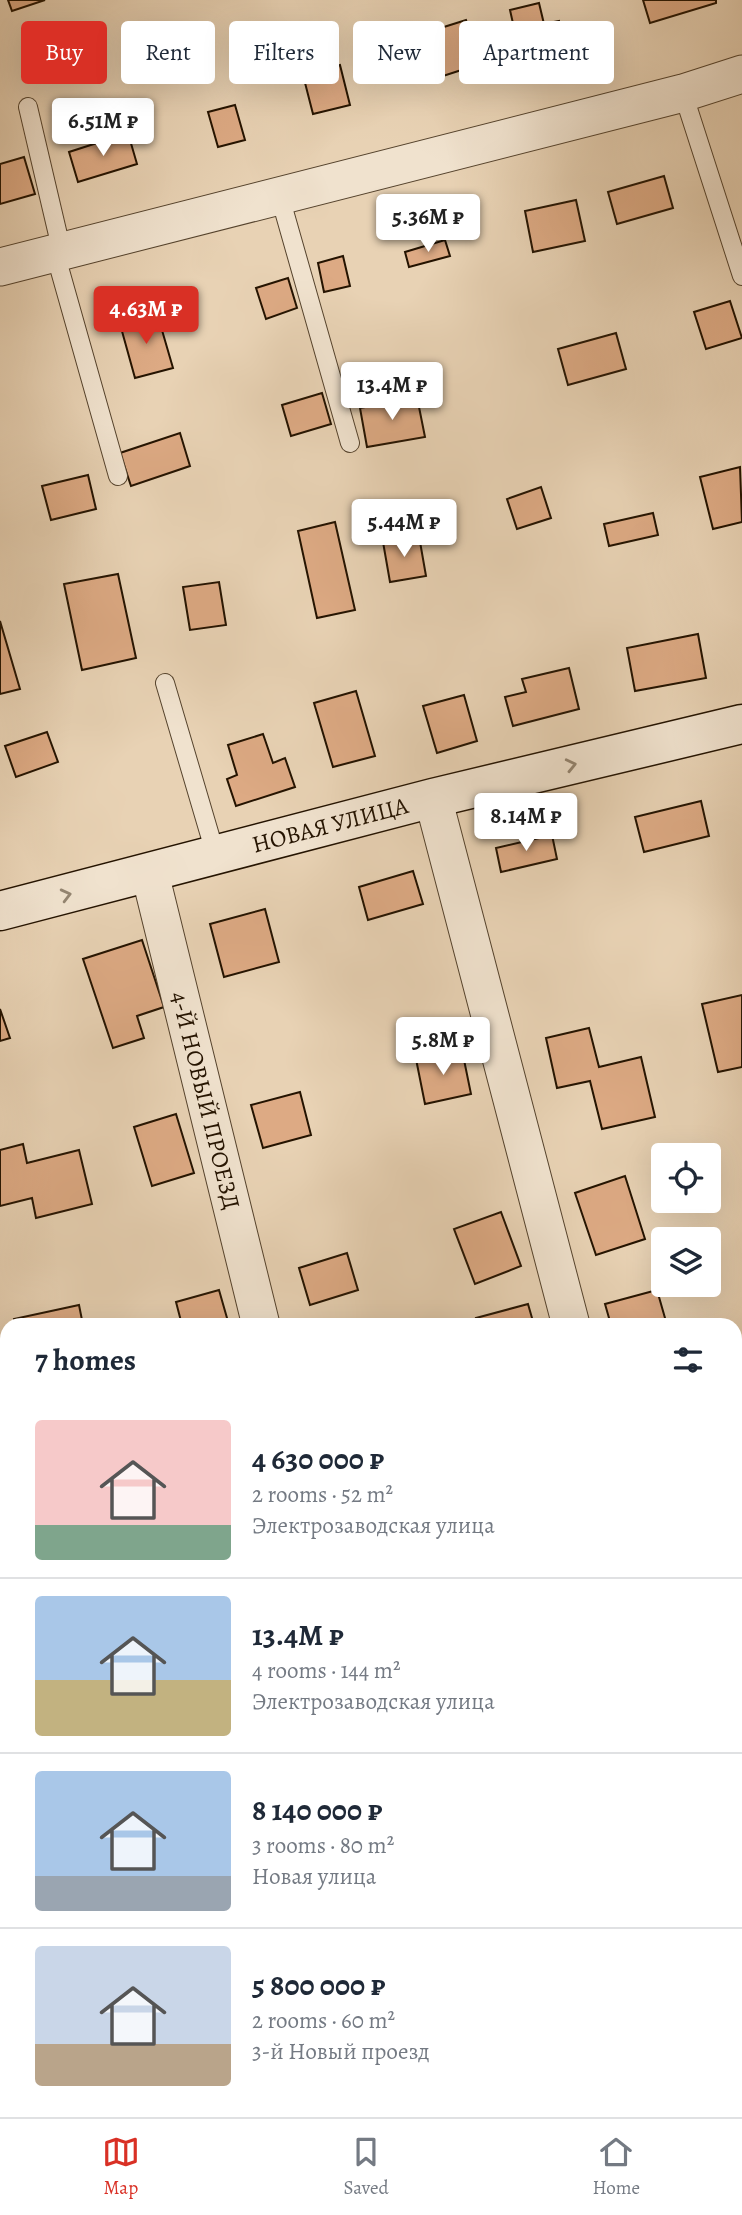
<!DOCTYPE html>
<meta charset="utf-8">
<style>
body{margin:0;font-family:Alegreya,serif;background:#f2f2f3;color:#1f2937;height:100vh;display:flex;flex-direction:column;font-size:26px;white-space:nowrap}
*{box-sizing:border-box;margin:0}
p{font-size:23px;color:#747a83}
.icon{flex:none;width:38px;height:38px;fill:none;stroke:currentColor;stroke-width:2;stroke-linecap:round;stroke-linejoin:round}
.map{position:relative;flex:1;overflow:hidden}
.panel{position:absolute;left:0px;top:1318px;width:742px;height:800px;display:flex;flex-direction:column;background:#fff;border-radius:21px 21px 0 0;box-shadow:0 7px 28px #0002}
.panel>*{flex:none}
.top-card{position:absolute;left:21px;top:21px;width:700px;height:63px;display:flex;gap:14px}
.controls{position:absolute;left:651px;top:1143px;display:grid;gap:14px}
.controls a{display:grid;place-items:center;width:70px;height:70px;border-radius:7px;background:#fff;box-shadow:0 7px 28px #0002;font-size:35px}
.price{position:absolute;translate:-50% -60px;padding:0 16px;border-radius:7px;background:#fff;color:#222;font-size:23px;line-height:46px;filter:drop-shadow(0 2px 4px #0008)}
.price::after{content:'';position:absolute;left:50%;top:42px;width:21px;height:16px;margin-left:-10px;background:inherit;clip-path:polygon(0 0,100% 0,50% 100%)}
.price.current{background:#d93025;color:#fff}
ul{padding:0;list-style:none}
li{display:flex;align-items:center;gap:21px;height:175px;padding:0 35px}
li+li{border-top:2px solid #e0e1e3}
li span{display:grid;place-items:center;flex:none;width:196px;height:140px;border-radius:7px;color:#555}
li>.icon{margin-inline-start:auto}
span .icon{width:84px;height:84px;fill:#fffc;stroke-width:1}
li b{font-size:30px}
h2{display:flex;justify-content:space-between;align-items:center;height:84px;padding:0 35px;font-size:30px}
.chip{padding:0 24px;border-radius:7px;background:#fff;box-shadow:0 7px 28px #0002;font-size:24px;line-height:63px}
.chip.current{background:#d93025;color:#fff}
.menu{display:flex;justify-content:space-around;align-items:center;height:98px;border-top:2px solid #e0e1e3;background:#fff;font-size:19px;color:#747a83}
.menu a{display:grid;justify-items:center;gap:4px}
.menu .current{color:#d93025}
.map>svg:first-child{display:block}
.building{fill:#ddaa84;stroke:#241300;stroke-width:2}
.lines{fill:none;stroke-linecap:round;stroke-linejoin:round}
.lane-casing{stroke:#55432d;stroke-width:20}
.street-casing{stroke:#55432d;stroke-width:39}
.secondary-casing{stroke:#241300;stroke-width:41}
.lane{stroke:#f0e2ce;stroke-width:18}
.street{stroke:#f0e2ce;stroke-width:37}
.secondary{stroke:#f0e2ce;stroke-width:38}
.oneway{stroke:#948571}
.labels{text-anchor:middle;stroke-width:5;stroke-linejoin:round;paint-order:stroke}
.street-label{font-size:24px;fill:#241300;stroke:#f0e2ce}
</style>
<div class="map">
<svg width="742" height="2117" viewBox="0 0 742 2117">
<rect width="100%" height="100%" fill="#e8d2b4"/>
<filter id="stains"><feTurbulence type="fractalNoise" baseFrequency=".00286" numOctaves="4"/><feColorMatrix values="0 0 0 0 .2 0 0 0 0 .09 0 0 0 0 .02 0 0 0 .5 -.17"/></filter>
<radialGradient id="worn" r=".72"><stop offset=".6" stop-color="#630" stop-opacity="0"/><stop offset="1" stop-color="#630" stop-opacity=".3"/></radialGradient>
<g class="building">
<polygon points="8,0 45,0 12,11"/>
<polygon points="643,0 716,0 716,3 650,23"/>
<polygon points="539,3 544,24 559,21 564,44 520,55 510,10"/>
<polygon points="466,20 480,64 443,76 428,32"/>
<polygon points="340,65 350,105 313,114 303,75"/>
<polygon points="235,105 245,140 218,147 208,112"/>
<polygon points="128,133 137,164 78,182 69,152"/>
<polygon points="24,157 35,194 0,204 0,164"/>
<polygon points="664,176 673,208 617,224 608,192"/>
<polygon points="576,200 585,241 533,252 525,211"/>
<polygon points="445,240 450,256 409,267 405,252"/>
<polygon points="343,256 350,286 324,292 318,263"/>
<polygon points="288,278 297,308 266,319 256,288"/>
<polygon points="730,301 742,338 706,349 694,312"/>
<polygon points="157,313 173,368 135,378 120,324"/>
<polygon points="616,333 626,369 568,385 558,349"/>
<polygon points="322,393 331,424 291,436 282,405"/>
<polygon points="417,397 425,437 367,447 360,408"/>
<polygon points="180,433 190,466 131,486 120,453"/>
<polygon points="740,467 742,522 713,529 700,477"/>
<polygon points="88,475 96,509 51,520 42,486"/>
<polygon points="541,487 551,518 517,529 507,499"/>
<polygon points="653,513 658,535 609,546 604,524"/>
<polygon points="335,522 355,610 317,618 298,531"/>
<polygon points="419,536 426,576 390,582 383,542"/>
<polygon points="118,574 136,658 82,670 64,584"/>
<polygon points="219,582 226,625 190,630 183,587"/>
<polygon points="0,621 20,689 0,694"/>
<polygon points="698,634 706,678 635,691 627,648"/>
<polygon points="569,668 579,709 513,726 505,697 526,692 522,679"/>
<polygon points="356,691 375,756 333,767 314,703"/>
<polygon points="464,695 477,741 437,753 423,706"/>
<polygon points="47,732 58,762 16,777 5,746"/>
<polygon points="263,734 273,763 285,758 295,787 236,806 227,779 237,775 228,745"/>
<polygon points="701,801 709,836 644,852 635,817"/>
<polygon points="552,835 557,859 501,872 496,848"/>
<polygon points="413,871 423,904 368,920 359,887"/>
<polygon points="265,909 279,962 224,977 210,924"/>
<polygon points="142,940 164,1007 137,1016 144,1038 113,1048 83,959"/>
<polygon points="742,995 742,1067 718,1072 702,1004"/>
<polygon points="0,1009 10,1038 0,1041"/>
<polygon points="589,1028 599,1067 641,1057 655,1117 602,1129 590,1081 557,1088 546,1038"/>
<polygon points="462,1050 471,1094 425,1104 416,1059"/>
<polygon points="300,1092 311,1135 263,1148 251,1105"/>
<polygon points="176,1114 194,1173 152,1186 134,1127"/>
<polygon points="23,1144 27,1163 79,1150 92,1204 36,1218 32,1198 0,1206 0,1150"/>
<polygon points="625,1176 645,1239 596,1255 575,1193"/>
<polygon points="501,1212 521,1266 475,1284 454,1229"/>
<polygon points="347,1253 358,1290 310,1305 299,1268"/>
<polygon points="219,1290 229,1325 182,1325 176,1302"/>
<polygon points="657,1290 667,1325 611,1325 605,1304"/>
<polygon points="528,1304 534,1325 478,1325 476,1318"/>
<polygon points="79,1305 83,1325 15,1325 14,1319"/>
<polygon points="742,1575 742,1601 735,1603 735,1578"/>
<polygon points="742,1644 742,1688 735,1690 735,1646"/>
<polygon points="742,1773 742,1814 735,1784 735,1774"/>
<polygon points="742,1899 742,1949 735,1951 735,1901"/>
<polygon points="742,2064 742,2117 716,2117 712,2110 735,2110 735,2068"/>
<polygon points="380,2110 429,2110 431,2117 382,2117"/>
<polygon points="673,2110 704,2110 708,2117 677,2117"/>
</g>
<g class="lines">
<g class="lane-casing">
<g id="lane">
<polyline points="683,93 742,276"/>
<polyline points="28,107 62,252"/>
<polyline points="280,197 350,443"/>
<polyline points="55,253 118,476"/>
<polyline points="165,683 216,856"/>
</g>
</g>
<g class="street-casing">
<g id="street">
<polyline points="0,267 683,93 742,74"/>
<polyline points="433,798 571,1325"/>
<path id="s1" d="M150,874L261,1325"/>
<polyline points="735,1868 742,1866"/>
<polyline points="0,2019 7,2018"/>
<polyline points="735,2051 742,2046"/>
<polyline points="632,2117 642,2110"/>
</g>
</g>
<g class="secondary-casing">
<g id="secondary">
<path id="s2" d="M0,911L433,798L742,724"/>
<polyline points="0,1907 7,1929"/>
<polyline points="58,2110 59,2117"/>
</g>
</g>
<use href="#lane" class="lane"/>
<use href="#street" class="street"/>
<use href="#secondary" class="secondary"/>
</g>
<defs><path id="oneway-chevron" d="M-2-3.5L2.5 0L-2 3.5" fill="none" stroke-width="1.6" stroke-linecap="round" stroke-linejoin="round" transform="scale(1.75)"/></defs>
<g class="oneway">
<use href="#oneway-chevron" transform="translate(571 765) rotate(-13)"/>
<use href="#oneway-chevron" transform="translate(66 895) rotate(-14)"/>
</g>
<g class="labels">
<g class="street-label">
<text dy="8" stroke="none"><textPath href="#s2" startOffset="341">НОВАЯ УЛИЦА</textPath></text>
<text dy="8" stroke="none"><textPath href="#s1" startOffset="233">4-Й НОВЫЙ ПРОЕЗД</textPath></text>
</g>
</g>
<rect width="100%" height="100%" filter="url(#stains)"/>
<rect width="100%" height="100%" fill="url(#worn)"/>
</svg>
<div class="controls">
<a><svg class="icon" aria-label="locate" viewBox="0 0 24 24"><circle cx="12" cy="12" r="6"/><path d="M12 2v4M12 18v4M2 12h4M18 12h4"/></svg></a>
<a><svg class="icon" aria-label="layers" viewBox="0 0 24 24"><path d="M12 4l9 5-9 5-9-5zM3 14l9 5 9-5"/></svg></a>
</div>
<b class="price" style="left:103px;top:158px">6.51M ₽</b>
<b class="price" style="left:428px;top:254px">5.36M ₽</b>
<b class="price current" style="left:146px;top:346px">4.63M ₽</b>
<b class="price" style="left:392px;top:422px">13.4M ₽</b>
<b class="price" style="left:404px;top:559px">5.44M ₽</b>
<b class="price" style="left:526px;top:853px">8.14M ₽</b>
<b class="price" style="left:443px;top:1077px">5.8M ₽</b>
<div class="top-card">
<a class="chip current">Buy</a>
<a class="chip">Rent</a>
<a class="chip">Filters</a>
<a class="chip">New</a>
<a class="chip">Apartment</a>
</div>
<section class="panel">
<h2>7 homes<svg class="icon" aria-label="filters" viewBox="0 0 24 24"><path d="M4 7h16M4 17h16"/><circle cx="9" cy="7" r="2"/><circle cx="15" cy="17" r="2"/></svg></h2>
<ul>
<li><span style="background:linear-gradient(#f6c9c9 75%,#7fa58c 0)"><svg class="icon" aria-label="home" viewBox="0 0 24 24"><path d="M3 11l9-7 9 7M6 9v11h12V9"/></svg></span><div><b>4 630 000 ₽</b><p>2 rooms · 52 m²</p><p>Электрозаводская улица</p></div></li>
<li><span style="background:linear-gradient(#a9c7e8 60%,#c2b280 0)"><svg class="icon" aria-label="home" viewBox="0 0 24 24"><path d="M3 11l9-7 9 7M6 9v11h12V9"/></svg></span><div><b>13.4M ₽</b><p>4 rooms · 144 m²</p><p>Электрозаводская улица</p></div></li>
<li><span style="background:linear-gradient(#a9c7e8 75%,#9aa5b1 0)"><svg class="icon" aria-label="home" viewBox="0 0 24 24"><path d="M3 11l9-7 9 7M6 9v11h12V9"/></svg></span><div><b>8 140 000 ₽</b><p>3 rooms · 80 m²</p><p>Новая улица</p></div></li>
<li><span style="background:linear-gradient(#c9d6e8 70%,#b9a48a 0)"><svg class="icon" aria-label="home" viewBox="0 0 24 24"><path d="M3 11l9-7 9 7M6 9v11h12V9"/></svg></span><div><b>5 800 000 ₽</b><p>2 rooms · 60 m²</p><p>3-й Новый проезд</p></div></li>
</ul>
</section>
</div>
<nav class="menu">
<a class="current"><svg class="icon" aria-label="map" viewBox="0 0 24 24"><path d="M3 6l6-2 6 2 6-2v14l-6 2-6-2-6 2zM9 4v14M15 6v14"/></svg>Map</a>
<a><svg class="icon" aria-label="saved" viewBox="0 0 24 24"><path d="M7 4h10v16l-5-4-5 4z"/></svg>Saved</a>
<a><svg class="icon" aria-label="home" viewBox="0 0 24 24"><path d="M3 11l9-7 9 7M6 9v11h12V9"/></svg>Home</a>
</nav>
